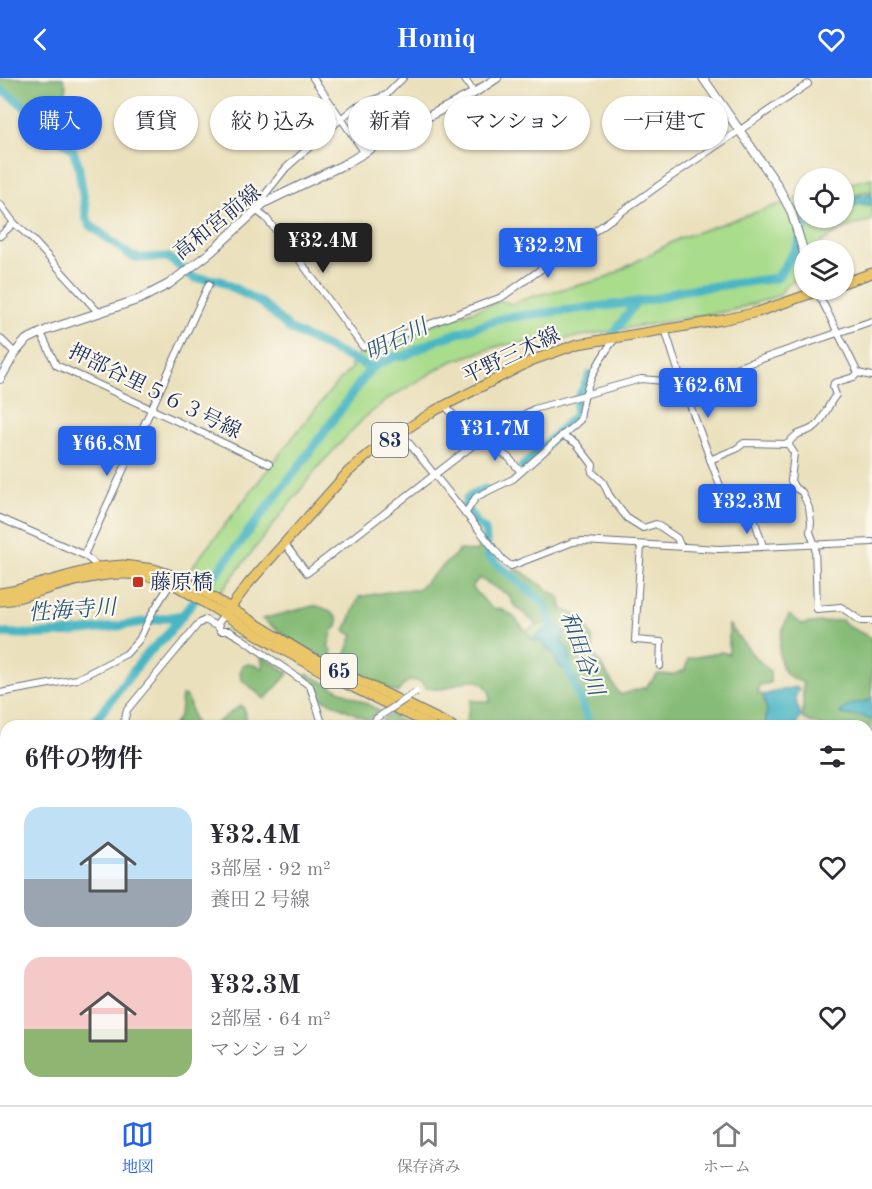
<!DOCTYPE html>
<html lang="ja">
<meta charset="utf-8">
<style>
body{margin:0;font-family:"Old Standard TT","Noto Serif JP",serif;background:#f2f2f3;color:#2b2b33;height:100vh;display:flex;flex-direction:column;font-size:22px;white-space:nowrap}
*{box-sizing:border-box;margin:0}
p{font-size:20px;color:#7c7c81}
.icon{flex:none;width:33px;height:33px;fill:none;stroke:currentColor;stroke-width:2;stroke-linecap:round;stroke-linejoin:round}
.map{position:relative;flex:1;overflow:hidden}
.drawer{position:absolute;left:0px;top:642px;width:873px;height:386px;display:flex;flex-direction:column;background:#fff;border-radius:18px 18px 0 0;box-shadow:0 2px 4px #0004}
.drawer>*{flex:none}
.banner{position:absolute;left:18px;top:18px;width:837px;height:54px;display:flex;gap:12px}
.buttons{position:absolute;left:794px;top:90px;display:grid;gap:12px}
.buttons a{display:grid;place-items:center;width:60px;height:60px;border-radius:50%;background:#fff;box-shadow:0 2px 4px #0004;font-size:30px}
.price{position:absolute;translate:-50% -51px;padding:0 14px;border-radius:6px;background:#2563eb;color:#fff;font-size:20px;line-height:39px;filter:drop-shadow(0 2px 3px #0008)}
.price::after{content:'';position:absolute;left:50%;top:36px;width:18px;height:14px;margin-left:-9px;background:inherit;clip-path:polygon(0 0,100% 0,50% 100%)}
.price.active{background:#222;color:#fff}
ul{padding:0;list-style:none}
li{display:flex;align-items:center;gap:18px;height:150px;padding:0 24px}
li span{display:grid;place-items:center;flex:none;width:168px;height:120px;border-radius:18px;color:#555}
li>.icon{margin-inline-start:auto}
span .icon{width:72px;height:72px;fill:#fffc;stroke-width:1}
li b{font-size:26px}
h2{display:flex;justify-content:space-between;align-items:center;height:72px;padding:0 24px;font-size:26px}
.pill{padding:0 21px;border-radius:27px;background:#fff;box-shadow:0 2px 4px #0004;font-size:21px;line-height:54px}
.pill.active{background:#2563eb;color:#fff}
header{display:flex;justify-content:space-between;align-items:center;height:78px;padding:0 24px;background:#2563eb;color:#fff;font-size:27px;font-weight:700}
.dock{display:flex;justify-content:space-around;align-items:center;height:84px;border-top:2px solid #e1e1e2;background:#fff;font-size:16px;color:#7c7c81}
.dock a{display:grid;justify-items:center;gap:3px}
.dock .active{color:#2563eb}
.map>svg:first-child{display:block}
.green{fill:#a9dc8b;stroke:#628674;stroke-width:1.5}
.forest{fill:#86bc77;stroke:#50766a;stroke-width:1.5;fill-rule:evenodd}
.water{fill:#49b6c4;stroke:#327291;stroke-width:1.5}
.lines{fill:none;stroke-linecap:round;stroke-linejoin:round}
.river{stroke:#49b6c4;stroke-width:9}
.minor-casing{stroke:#636d7f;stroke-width:8}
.tertiary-casing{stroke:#636d7f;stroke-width:10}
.primary-casing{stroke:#636d7f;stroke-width:11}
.minor{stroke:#fff;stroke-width:6}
.tertiary{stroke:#fff;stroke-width:8}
.primary{stroke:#ebc669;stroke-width:9}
.minor-bridge-casing{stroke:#636d7f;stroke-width:8;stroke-linecap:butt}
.minor-bridge{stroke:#fff;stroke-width:6}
.poi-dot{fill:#c8321e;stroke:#fbf7ec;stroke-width:2}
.labels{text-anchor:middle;stroke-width:4.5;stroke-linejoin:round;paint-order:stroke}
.shield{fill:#fbf7ec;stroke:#5e6b89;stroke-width:1.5}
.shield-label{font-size:20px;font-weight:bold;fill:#1b2f5e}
.street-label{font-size:21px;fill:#1b2f5e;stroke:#fbf7ec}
.poi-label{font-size:21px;fill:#1b2f5e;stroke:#fbf7ec;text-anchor:start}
.water-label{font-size:22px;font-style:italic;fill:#29587d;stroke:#fbf7ec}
</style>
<header><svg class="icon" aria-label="back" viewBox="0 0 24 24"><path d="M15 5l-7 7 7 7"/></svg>Homiq<svg class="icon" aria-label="heart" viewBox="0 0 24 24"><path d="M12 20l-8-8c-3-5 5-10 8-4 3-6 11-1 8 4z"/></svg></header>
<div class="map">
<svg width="872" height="1027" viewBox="0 0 872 1027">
<rect width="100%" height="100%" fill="#fbf7ec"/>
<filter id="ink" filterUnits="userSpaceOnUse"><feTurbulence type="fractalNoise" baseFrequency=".0167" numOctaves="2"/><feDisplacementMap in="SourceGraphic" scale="12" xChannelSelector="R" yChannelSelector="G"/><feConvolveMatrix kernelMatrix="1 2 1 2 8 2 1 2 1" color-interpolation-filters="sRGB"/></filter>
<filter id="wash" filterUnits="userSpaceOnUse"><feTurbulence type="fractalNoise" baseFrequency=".008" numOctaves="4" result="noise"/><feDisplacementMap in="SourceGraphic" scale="24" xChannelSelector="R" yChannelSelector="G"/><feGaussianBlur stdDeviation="1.35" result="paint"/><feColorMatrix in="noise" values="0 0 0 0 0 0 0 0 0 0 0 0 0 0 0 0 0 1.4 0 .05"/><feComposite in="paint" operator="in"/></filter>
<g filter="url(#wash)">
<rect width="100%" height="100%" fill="#eae0bc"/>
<g class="green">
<polygon points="872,100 872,113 858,115 858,118 854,118 853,123 843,126 843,107"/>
<polygon points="804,118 804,140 843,140 843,131 860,126 872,127 872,142 842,151 814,169 815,172 804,172 804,198 786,207 780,217 733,232 547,264 502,267 450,284 389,320 363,341 319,388 220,515 188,494 301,349 335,307 352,290 350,287 358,276 372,276 401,257 502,223 511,226 534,218 604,201 680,160"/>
<polygon points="549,542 551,547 532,561 526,553 537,547 541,548"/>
</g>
<g class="forest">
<polygon points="0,0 63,0 66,8 67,52 0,7"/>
<path d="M481,463L509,494L518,491L560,520L563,532L578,537L592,557L593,574L620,617L646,609L658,596L672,597L685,592L688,581L721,574L729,576V547L753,577L770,593V605L759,607L758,615L763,617L767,633L765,648H465L471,622L490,624L489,612C474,591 457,609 441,611C436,612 431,611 426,610L422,604C406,601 407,603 397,615L341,589L353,557L345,553L359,519L399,512H417L460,472L476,474ZM479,500L509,517L513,526L537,547L541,548L549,542L551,547L554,544L564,555L562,565C567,574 574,585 569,595L558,587L555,579L542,564L532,561L514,539L503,532L491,530L472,509Z"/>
<path d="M313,528C324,528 331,533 338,542L337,549L333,552L328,569L332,573L330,579L326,581L295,564L262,541Z"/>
<path d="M789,537L802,546L842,542L849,549L872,560V620L863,626V636L872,643V776L867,775V648H821L803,641V605C797,602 790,600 786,595C774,578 780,554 789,537Z"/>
<path d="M261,578L289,595L265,621C256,615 251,608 242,602L240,595L242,587L250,586L263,590Z"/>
<polygon points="307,596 379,632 368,642 317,618 313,607 305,601"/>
<path d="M182,617L186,618C192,627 190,638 197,648H173L180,637Z"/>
<polygon points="241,627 244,631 248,648 212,648"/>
<polygon points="389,637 412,648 385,648 382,641"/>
<polygon points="6,758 6,811 0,826 0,763"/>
<polygon points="867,861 872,871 872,969 867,965"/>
<polygon points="51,1022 101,1023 105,1027 52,1027"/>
<polygon points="360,1022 396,1022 396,1027 359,1027"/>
<polygon points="678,1022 718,1022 717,1027 667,1027 666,1024"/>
<polygon points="825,1022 836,1022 864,1027 812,1027"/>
</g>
<g class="water">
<polygon points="872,116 872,127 860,126 843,131 843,126 853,123 854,118"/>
<polygon points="554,544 565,555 562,565 569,572 571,595 558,587 555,579 542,564 532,561"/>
<polygon points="795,609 799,611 795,620 801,638 795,648 765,648 767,633 763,617"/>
<path d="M872,620V643C858,633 852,641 840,635C846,629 855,623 863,625Z"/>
</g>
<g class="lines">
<g class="river">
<polyline points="0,11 18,23 73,72 78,86 87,141 90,147 131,178 139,180 168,179 194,200 219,202 263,226 291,252 371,290"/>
<polyline points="608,264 636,224"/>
<polyline points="522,389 576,337 577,323 590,297"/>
<polyline points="485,411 467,420 465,428 476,445 485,452 488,478 545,526 556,557"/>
<path d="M0,555C62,560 121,548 182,537"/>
<polyline points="566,584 590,648"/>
<polyline points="91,648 145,578 165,559 218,493 303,383 371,290 393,279 404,278 437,262 503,240 636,224 662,219 678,213 777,200 798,168 806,140"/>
<polyline points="0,711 6,711"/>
</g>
</g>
</g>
<g filter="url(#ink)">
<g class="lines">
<g class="minor-casing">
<g id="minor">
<polyline points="313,0 365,75"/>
<polyline points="464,0 474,15"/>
<polyline points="264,125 263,119 286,90 342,40 354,30 386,17 403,0"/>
<polyline points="0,126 14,145 32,161 99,235"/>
<polyline points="257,133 266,140 295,176 363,269 390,261 502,219 672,98 808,6"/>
<polyline points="0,158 14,145"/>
<polyline points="817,213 858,295"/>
<polyline points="665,251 683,308 726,424 746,416 763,468"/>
<polyline points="41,255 56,287 269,386"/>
<polyline points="0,260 15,275"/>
<polyline points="445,328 461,345 509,380 521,394"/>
<polyline points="401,355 503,482 511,488 573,464 583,463 719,471 872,464"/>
<polyline points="562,357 576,365 593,387 592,394 603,404 609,417 627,440 643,450 656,446 677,460 680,467"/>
<polyline points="788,366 794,375 791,403 795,410 802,414 809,430 811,444 810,454 815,467 817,531 841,529 861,543 872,543"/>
<path d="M788,366C798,351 806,357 817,347C825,339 828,326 836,317L833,309L834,305L854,299L858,295L872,298"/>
<polyline points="710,382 736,371 744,365 788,366"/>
<path d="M465,436L476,419L513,401L580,342C584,308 596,286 616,259"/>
<polyline points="0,440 84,477 99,489"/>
<polyline points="284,465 307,495 481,361 534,331 641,301 676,304 683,308 872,243"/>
<polyline points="641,467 635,562 661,564 660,588"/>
<polyline points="84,477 209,206"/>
<polyline points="225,537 218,545 220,553 229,553 241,560 310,608 323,648"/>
<polyline points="0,615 77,601 126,576 139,562 152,535 171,505"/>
<polyline points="123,648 127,632 198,546 205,542 218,549"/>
<polyline points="369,648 377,640"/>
<polyline points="867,1013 872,1013"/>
<polyline points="510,1027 525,1022"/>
<polyline points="774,1027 788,1022"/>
</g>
</g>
<g class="tertiary-casing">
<g id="tertiary">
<polyline points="703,0 776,105 791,133 804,175"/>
<polyline points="0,301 15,275 26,262 47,252 140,221 169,206 211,174 264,125 347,85 398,54 474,15 497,0"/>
<polyline points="509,1022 510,1027"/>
</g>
</g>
<g class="primary-casing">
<g id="primary">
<polyline points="843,205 872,195"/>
<polyline points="0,515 12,513 99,489 123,487 154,491 181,500 309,578 452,648"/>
<path d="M0,523L11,522C63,507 122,481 175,507L276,568L338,602L432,648"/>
<polyline points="225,537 248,506 348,394 370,375 434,333 533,282 578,266 722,242 758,234 821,212"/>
<polyline points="867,779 872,780"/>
<polyline points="867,789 872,790"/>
</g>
</g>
<use href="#minor" class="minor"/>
<use href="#tertiary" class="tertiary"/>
<use href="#primary" class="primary"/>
<g class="minor-bridge-casing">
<polyline id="minor-bridge" points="377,640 416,614"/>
</g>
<use href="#minor-bridge" class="minor-bridge"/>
</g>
</g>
<rect class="poi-dot" x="132" y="498" width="12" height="12" rx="3"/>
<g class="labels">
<g class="shield">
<rect x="372" y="345" width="36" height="34" rx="4.5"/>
<rect x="321" y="576" width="36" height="34" rx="4.5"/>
</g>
<g class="shield-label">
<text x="390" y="369">83</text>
<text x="339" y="600">65</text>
</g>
<g class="street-label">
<text transform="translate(217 144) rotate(-39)" y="7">高和宮前線</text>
<text transform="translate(511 277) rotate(-25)" y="7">平野三木線</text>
<text transform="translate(155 313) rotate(26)" y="7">押部谷里５６３号線</text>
</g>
<g class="poi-label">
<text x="150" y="511">藤原橋</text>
</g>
<g class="water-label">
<text transform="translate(396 261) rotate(-26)" y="8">明石川</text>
<text transform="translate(72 531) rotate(-4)" y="8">性海寺川</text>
<text transform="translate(583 575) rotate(70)" y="8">和田谷川</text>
</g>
</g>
</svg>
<div class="buttons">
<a><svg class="icon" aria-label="locate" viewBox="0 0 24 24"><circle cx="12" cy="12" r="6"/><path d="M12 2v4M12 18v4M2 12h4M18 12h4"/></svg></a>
<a><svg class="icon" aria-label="layers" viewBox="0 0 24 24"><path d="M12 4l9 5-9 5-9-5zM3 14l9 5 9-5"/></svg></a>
</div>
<b class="price active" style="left:323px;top:196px">¥32.4M</b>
<b class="price" style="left:548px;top:201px">¥32.2M</b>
<b class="price" style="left:708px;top:341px">¥62.6M</b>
<b class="price" style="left:495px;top:384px">¥31.7M</b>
<b class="price" style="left:107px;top:399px">¥66.8M</b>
<b class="price" style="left:747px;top:457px">¥32.3M</b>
<div class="banner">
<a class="pill active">購入</a>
<a class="pill">賃貸</a>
<a class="pill">絞り込み</a>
<a class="pill">新着</a>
<a class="pill">マンション</a>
<a class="pill">一戸建て</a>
</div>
<section class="drawer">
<h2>6件の物件<svg class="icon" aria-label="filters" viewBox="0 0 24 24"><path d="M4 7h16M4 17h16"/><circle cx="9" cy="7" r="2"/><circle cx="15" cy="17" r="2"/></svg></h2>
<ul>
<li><span style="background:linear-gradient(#bfe0f5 60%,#9aa5b1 0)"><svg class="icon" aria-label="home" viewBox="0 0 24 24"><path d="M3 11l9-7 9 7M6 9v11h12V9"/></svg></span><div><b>¥32.4M</b><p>3部屋 · 92 m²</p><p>養田２号線</p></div><svg class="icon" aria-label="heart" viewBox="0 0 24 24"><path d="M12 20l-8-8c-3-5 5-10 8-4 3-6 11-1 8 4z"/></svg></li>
<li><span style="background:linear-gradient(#f6c9c9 60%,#8fb573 0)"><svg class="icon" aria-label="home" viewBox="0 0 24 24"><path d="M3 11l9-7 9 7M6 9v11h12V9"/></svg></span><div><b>¥32.3M</b><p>2部屋 · 64 m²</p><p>マンション</p></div><svg class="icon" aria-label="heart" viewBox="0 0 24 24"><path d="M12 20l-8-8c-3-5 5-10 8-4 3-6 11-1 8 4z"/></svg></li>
</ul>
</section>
</div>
<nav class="dock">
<a class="active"><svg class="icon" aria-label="map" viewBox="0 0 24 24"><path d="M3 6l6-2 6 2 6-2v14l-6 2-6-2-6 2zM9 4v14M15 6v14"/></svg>地図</a>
<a><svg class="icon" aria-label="saved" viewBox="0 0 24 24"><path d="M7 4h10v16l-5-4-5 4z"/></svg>保存済み</a>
<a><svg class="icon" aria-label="home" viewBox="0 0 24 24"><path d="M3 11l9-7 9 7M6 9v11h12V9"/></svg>ホーム</a>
</nav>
